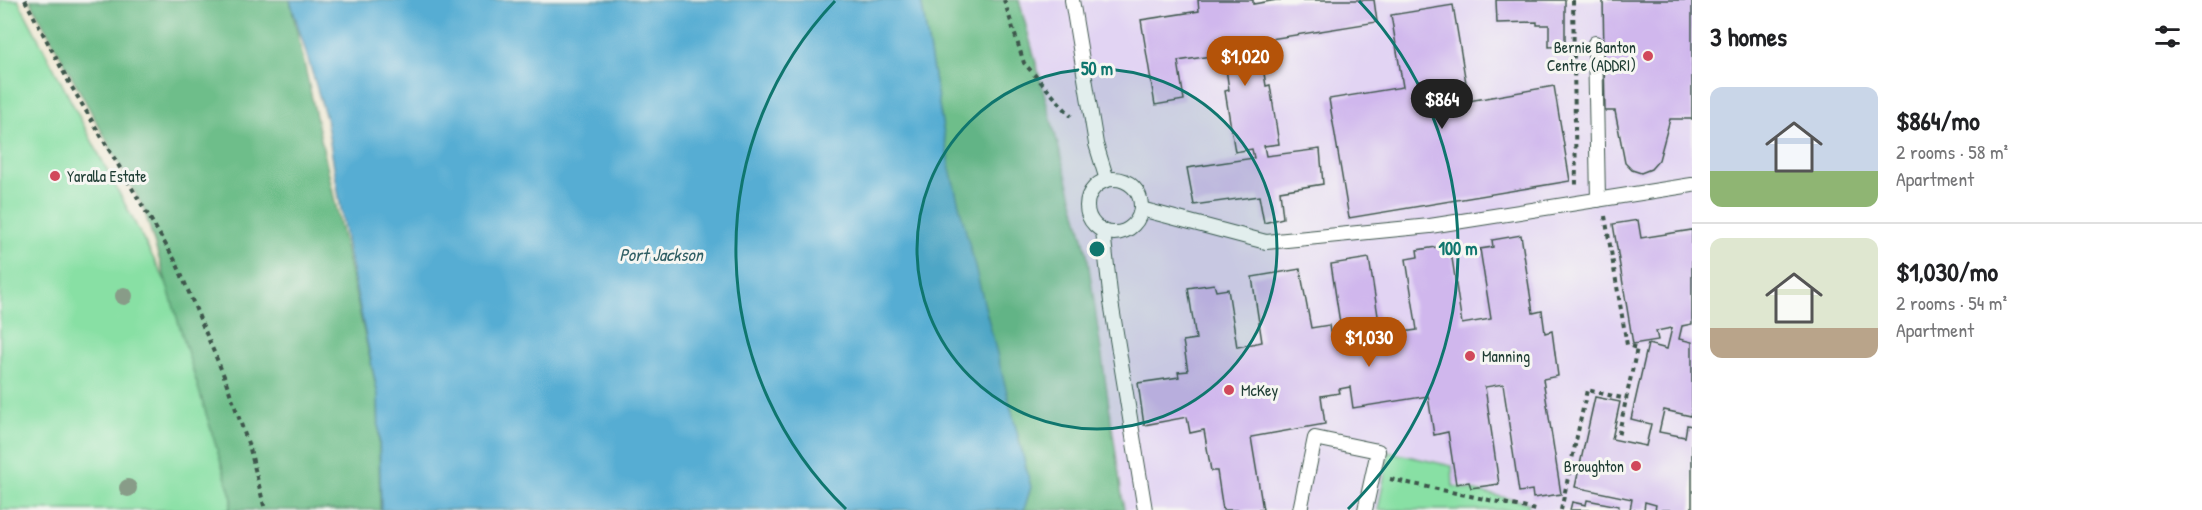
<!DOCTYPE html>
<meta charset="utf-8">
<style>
body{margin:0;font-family:"Patrick Hand",sans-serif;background:#f6f6f6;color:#202124;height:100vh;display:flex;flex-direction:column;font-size:22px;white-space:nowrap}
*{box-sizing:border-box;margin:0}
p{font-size:20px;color:#757577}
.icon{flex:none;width:33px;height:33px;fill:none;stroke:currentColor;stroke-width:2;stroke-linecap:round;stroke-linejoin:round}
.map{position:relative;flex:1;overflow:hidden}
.drawer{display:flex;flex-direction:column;background:#fff;width:510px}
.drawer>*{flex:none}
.price{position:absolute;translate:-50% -51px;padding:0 14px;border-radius:21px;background:#b45309;color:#fff;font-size:20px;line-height:39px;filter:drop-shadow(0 2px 3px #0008)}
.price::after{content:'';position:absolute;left:50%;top:36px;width:18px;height:14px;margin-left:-9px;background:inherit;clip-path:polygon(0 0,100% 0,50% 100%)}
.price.selected{background:#222;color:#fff}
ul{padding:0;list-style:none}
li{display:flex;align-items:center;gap:18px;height:150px;padding:0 18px}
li+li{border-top:2px solid #e0e0e0}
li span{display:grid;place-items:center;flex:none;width:168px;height:120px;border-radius:12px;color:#555}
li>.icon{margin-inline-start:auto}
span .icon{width:72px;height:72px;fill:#fffc;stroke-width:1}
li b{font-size:26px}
h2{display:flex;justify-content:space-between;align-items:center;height:72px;padding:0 18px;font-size:26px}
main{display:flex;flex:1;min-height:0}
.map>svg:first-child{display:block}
.built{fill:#e2d4f3}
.green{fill:#88e0a4;stroke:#548e6c;stroke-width:1.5}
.forest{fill:#6ebe8a;stroke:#467e5f;stroke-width:1.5}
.water{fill:#56add3;stroke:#3a7584;stroke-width:1.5}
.building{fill:#d0b7ed}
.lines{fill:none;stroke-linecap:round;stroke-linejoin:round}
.service-casing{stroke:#3e574c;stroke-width:16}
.path{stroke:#3e574c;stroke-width:4;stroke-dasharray:4.5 4.5;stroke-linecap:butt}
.service{stroke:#fff;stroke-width:14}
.tree{fill:#889c88}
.ring{fill:none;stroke:#0f766e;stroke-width:3}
.poi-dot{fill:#d1495b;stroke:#f6f6f2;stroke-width:2}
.labels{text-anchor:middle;stroke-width:6;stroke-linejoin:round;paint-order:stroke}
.poi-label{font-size:16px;fill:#1f3d34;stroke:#f6f6f2;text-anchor:start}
.water-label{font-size:18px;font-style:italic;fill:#305f64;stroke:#f6f6f2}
.centre{fill:#0f766e;stroke:#f6f6f2;stroke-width:3}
.ring-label{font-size:18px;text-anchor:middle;font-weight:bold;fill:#0f766e;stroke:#f6f6f2;stroke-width:6;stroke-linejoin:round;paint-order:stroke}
</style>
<main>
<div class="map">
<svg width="1692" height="510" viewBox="0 0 1692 510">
<rect width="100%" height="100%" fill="#f6f6f2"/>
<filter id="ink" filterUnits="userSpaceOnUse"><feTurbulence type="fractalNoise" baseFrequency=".0167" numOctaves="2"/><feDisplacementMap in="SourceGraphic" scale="12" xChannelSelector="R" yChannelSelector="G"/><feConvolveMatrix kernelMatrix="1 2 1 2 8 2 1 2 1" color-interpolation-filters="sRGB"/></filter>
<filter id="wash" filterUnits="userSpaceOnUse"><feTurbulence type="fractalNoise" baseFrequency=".008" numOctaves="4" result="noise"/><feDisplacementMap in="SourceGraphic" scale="24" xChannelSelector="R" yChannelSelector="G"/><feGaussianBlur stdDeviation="1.35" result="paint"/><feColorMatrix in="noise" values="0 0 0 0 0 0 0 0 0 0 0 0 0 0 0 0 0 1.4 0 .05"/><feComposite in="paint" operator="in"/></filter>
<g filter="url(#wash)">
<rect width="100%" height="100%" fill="#efe8d3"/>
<polygon class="built" points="1019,0 1692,0 1692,510 1124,510 1087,253"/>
<g class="green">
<polygon points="0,0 18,0 203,353 255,510 0,510"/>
<polygon points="1389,452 1452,466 1453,486 1529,503 1527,510 1378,510"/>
</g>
<g class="forest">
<polygon points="30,0 290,0 378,395 380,510 229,510 232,499 144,209"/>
<polygon points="879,0 1019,0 1087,253 1124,510 981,510"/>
</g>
<polygon class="water" points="290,0 921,0 950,169 1031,487 1024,510 381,510 378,395 347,246 326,118"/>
<g id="blocks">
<g class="building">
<polygon points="1198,0 1253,0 1253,4 1277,0 1374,0 1377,22 1259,41 1266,86 1270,85 1279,144 1264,146 1266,156 1320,149 1323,184 1280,191 1283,218 1264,223 1259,196 1194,205 1187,168 1254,158 1252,149 1235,152 1225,91 1229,90 1224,54 1178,61 1184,100 1155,105 1141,20 1199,11"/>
<polygon points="1496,0 1565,0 1565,46 1549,47 1549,25 1537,25 1537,22 1497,23"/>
<polygon points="1603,0 1692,0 1692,119 1670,119 1659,160 1651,169 1641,173 1632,170 1625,163 1615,111 1605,111"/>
<polygon points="1453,5 1469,101 1554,86 1570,181 1349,218 1329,99 1403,87 1391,15"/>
<polygon points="1638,220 1641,238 1692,230 1692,324 1682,326 1679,339 1692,342 1692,411 1691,416 1664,410 1659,432 1685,437 1687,425 1692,426 1692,510 1655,510 1656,505 1645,502 1644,510 1630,510 1632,499 1575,487 1595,397 1620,402 1612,439 1646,446 1651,424 1631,419 1648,344 1667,349 1672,328 1656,331 1658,340 1633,344 1613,224"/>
<polygon points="1521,235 1533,313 1542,311 1545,333 1552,331 1558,376 1543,379 1561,494 1533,498 1532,490 1519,492 1503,384 1485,387 1499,484 1471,488 1469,482 1456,484 1448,432 1434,435 1428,396 1353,408 1350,387 1339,389 1340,393 1321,396 1325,424 1251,437 1263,510 1223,510 1217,471 1211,471 1204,430 1190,433 1187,417 1144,425 1138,383 1179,377 1178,372 1188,371 1183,341 1196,339 1188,288 1214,284 1216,291 1228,289 1237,347 1262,342 1252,277 1300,269 1311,328 1329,325 1330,332 1341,330 1331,264 1369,258 1381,335 1417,330 1406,259 1418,257 1417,250 1450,245 1462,324 1491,319 1480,249 1493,247 1492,240"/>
<polygon points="1587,500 1619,506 1618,510 1570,510 1572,502 1586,505"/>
</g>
</g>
</g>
<g filter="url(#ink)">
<use href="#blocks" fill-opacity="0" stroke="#3e574c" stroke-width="1.5"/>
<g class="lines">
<g class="service-casing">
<g id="service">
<polyline points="1072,0 1096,144 1107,180"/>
<polyline points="1595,43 1598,200"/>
<circle cx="1114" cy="206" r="27"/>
<polyline points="1141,209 1266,242 1430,226 1692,185"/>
<polyline points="1103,231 1111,302 1145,510"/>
<polyline points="1300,510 1315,438 1378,451 1365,510"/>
</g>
</g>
<g class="path">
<polyline points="25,0 70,84 176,262 224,376 250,449 265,510"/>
<polyline points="1004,0 1024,63 1071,116"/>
<polyline points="1573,0 1576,185"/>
<polyline points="1605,216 1627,345 1637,348 1618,437"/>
<polyline points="1390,479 1536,510"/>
<polyline points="1561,510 1587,390 1626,399"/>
</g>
<use href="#service" class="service"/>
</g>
<g class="tree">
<circle cx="124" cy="296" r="9"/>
<circle cx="128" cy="488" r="9"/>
</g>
</g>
<circle cx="1097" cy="249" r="180" fill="#0f766e" fill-opacity=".12"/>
<g class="ring">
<circle cx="1097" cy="249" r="180"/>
<path d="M846 509A361 361 0 0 1 835 1M1359 1A361 361 0 0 1 1348 509"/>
</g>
<g class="poi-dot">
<circle cx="1648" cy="56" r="6"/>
<circle cx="55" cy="176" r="6"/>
<circle cx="1470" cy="356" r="6"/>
<circle cx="1229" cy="390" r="6"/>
<circle cx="1636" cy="466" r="6"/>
</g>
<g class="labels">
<g class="poi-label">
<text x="1636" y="53" text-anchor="end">Bernie Banton<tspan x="1636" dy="18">Centre (ADDRI)</tspan></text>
<text x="67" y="182">Yaralla Estate</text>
<text x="1482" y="362">Manning</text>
<text x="1241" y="396">McKey</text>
<text x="1624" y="472" text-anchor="end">Broughton</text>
</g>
<g class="water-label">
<text x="661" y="261">Port Jackson</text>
</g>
</g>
<circle cx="1097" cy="249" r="9" class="centre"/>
<g class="ring-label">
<text x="1097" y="75">50 m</text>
<text x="1458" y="255">100 m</text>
</g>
</svg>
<b class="price" style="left:1245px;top:87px">$1,020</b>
<b class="price selected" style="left:1442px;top:130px">$864</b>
<b class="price" style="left:1369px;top:368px">$1,030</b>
</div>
<section class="drawer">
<h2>3 homes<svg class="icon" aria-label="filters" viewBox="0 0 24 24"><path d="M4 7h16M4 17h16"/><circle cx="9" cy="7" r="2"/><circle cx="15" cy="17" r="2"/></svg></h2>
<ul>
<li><span style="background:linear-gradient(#c9d6e8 70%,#8fb573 0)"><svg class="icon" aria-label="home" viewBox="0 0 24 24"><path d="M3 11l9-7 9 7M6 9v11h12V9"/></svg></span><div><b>$864/mo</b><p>2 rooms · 58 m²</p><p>Apartment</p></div></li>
<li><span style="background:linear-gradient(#dfe7d0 75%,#b9a48a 0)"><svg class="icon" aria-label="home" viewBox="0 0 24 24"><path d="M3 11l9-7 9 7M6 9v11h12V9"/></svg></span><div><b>$1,030/mo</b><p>2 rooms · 54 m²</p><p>Apartment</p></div></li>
</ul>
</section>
</main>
